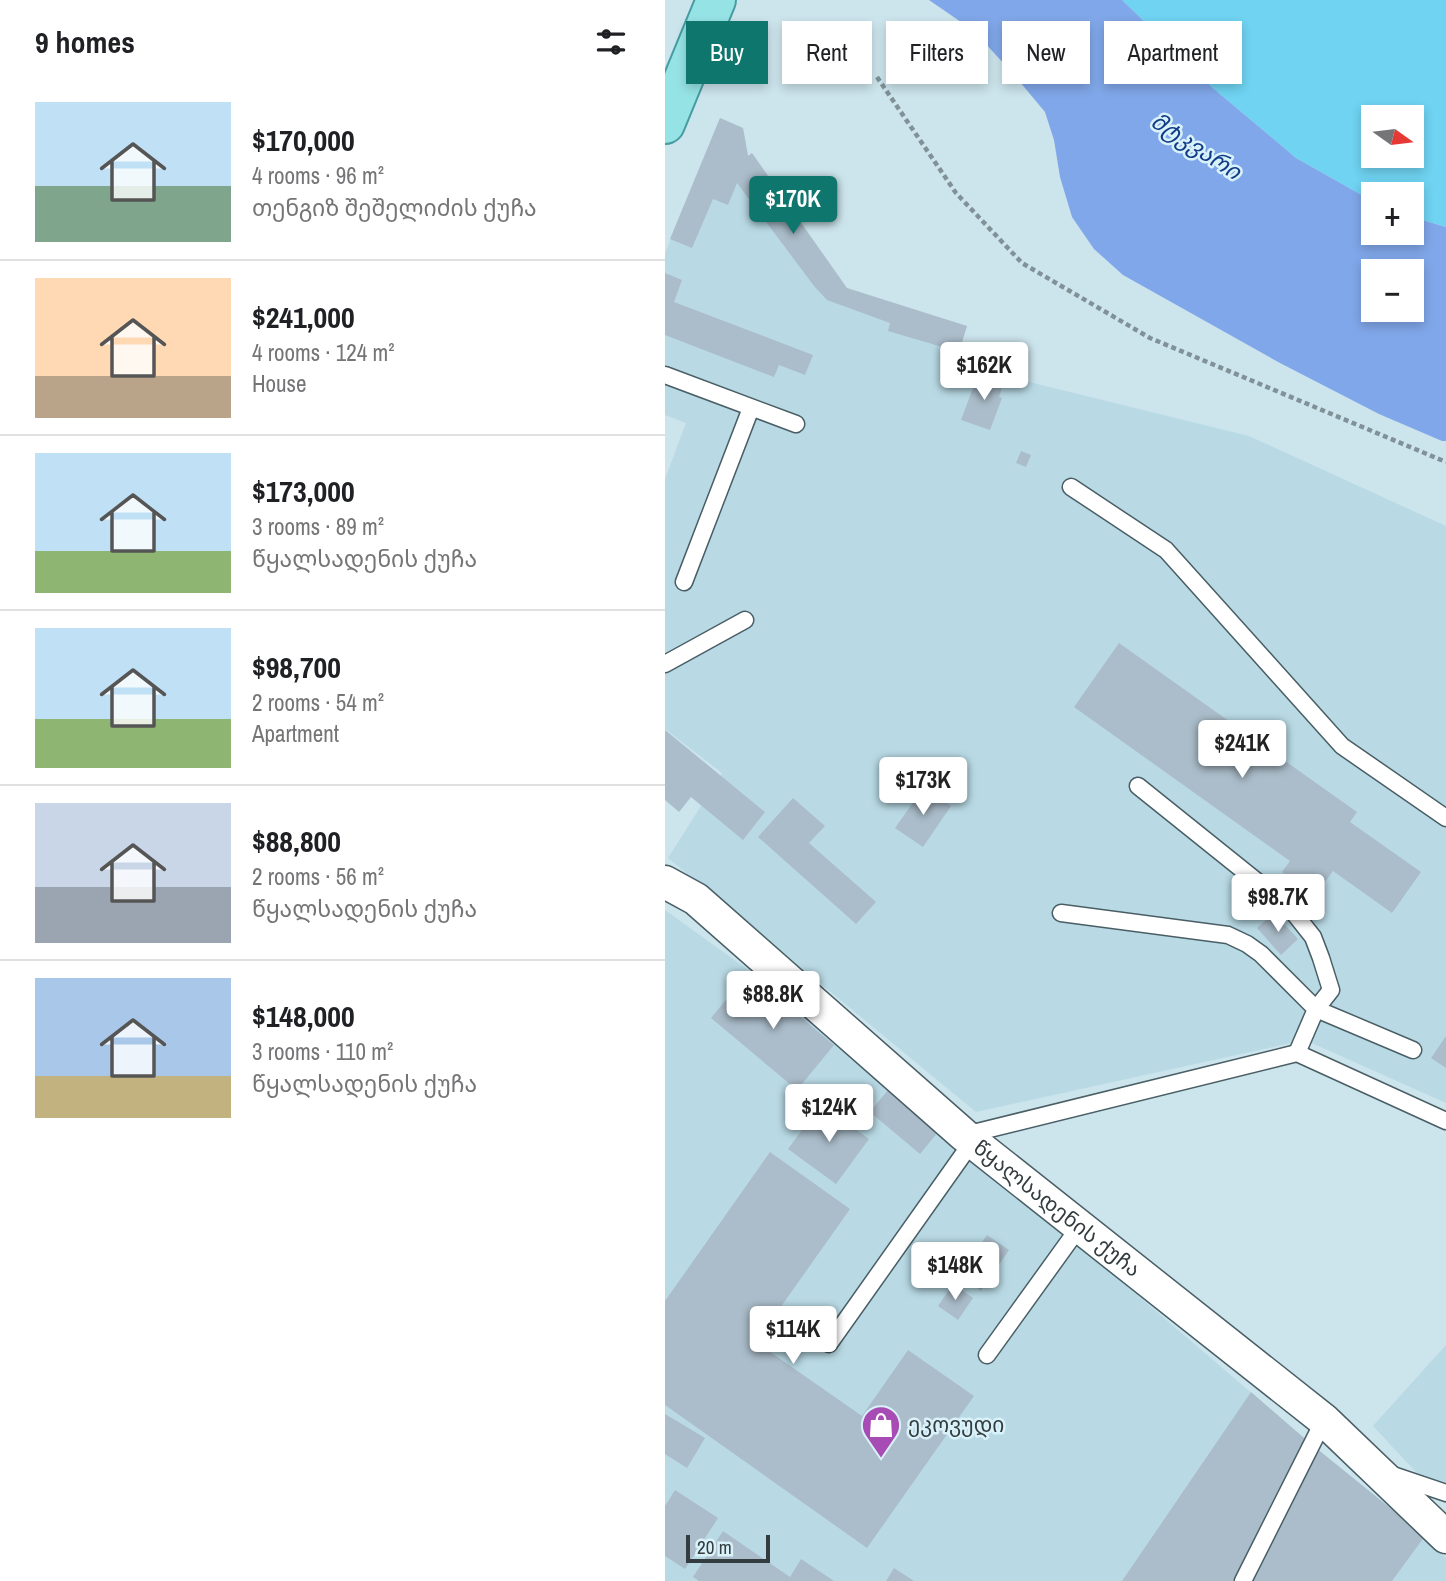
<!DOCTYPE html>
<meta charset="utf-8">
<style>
body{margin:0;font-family:"Archivo Narrow","Noto Sans Georgian",sans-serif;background:#f6f6f6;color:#202124;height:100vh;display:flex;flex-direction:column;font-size:26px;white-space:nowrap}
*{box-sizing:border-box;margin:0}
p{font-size:23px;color:#757577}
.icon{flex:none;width:38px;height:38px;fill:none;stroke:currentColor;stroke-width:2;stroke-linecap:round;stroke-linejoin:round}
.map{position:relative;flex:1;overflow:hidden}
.side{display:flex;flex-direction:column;background:#fff;width:665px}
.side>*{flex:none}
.banner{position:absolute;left:21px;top:21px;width:654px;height:63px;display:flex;gap:14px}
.needle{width:46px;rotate:104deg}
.fabs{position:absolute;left:696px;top:105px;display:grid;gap:14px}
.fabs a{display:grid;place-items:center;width:63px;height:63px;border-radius:0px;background:#fff;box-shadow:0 4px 10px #0003;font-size:35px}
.scale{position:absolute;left:21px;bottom:18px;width:84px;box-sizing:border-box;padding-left:7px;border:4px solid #333c3f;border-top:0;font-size:19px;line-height:24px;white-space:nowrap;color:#333c3f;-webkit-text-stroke:5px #d9f1f9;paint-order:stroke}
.price{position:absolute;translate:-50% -60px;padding:0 16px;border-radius:7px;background:#fff;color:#222;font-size:23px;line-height:46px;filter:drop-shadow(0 2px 4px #0008)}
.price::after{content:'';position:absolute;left:50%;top:42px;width:21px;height:16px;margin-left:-10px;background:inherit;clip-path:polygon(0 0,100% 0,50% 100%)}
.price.active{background:#0f766e;color:#fff}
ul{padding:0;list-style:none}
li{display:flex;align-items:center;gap:21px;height:175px;padding:0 35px}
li+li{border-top:2px solid #e0e0e0}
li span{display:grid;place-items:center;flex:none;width:196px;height:140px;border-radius:0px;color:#555}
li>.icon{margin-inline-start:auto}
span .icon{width:84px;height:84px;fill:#fffc;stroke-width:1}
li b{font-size:30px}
h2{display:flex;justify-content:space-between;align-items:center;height:84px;padding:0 35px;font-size:30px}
.tag{padding:0 24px;border-radius:0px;background:#fff;box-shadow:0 4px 10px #0003;font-size:24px;line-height:63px}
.tag.active{background:#0f766e;color:#fff}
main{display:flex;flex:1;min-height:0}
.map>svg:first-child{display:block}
.built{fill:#b9dae5}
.green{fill:#6fd3f1;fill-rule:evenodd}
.water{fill:#80a7e9;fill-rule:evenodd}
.building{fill:#abbdca}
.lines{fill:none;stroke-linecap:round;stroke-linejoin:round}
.lane-casing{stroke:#495e65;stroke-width:19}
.street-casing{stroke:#495e65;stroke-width:35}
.primary-casing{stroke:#469ca1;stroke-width:42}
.path{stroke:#809197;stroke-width:4.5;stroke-dasharray:5 3.5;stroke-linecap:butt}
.lane{stroke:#fff;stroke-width:16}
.street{stroke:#fff;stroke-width:32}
.primary{stroke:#96e3e6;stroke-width:38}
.labels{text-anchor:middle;stroke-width:5;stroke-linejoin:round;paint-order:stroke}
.street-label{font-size:21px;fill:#333c3f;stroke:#d9f1f9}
.poi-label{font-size:21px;fill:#333c3f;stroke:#d9f1f9;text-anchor:start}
.water-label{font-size:23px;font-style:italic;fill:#103c88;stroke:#d9f1f9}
</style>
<main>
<section class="side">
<h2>9 homes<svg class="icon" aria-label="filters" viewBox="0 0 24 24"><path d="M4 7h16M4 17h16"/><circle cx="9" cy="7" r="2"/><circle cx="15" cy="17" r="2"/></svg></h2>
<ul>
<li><span style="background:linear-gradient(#bfe0f5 60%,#7fa58c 0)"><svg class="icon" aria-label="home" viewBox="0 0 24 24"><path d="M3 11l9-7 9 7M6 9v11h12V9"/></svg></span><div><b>$170,000</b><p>4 rooms · 96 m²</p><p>თენგიზ შეშელიძის ქუჩა</p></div></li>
<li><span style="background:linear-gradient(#ffd9b3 70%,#b9a48a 0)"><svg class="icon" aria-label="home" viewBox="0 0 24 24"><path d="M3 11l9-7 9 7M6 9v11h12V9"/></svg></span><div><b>$241,000</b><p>4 rooms · 124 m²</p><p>House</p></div></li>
<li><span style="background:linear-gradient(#bfe0f5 70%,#8fb573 0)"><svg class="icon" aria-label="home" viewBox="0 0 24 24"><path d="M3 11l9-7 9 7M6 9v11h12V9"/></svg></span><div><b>$173,000</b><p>3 rooms · 89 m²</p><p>წყალსადენის ქუჩა</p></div></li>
<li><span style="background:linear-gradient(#bfe0f5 65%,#8fb573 0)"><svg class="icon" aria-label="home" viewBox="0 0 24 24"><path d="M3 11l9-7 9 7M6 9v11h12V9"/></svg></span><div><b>$98,700</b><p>2 rooms · 54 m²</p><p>Apartment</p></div></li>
<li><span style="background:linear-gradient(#c9d6e8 60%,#9aa5b1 0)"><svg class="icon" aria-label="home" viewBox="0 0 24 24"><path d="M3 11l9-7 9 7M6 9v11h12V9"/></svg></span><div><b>$88,800</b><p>2 rooms · 56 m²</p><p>წყალსადენის ქუჩა</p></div></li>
<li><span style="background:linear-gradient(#a9c7e8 70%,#c2b280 0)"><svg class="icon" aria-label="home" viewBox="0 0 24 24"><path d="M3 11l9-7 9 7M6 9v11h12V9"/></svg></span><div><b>$148,000</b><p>3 rooms · 110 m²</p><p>წყალსადენის ქუჩა</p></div></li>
</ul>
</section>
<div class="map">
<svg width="781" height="1581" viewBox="0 0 781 1581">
<rect width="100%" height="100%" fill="#cce4ec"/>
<g class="built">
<polygon points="55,118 78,128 83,155 182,289 230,305 302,326 296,346 348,378 584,436 781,526 781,1103 640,1040 311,1112 3,858 57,773 0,729 0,479 21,423 0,415 0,253"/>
<polygon points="0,910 118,995 275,1126 646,1444 760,1536 781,1558 781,1581 0,1581"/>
<polygon points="781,1345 781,1504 708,1426"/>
</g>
<path class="green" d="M457,0H781V227L747,217V194H709V202L631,158L549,89ZM709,117H747V156H709Z"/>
<path class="water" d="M264,0H457L549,89L631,158L709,202V233H747V217L781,227V441H777L714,414L615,363L458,275L429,249L407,217L395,177L389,140L380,112L350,76L309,31ZM709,271H747V310H709Z"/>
<g class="building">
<polygon points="55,118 78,128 83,156 87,153 182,288 302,326 294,352 223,331 225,323 162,300 149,286 72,183 63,205 48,199 27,248 5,239"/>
<polygon points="0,273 17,280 9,302 148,355 140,375 114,365 109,377 0,335"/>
<polygon points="314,372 339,381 334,397 337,398 325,430 296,420"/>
<polygon points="356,451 366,455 361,467 351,463"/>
<polygon points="454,643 692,812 685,822 756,872 727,913 668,871 650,896 617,872 625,861 409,707"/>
<polygon points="0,730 100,812 78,840 26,797 14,812 0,800"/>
<polygon points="259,787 286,806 258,847 230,828"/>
<polygon points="128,798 160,826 144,843 211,902 191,924 93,837"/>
<polygon points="609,913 633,939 616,955 592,928"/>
<polygon points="83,973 169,1045 132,1090 46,1018"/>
<polygon points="781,1036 781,1068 766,1058"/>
<polygon points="223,1090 273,1132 255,1154 205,1112"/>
<polygon points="156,1104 204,1139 171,1184 123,1149"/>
<polygon points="105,1152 185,1209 91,1342 197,1416 243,1350 309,1396 202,1548 0,1405 0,1301"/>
<polygon points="322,1235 344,1250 316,1291 294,1276"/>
<polygon points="288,1284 308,1298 293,1320 273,1306"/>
<polygon points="586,1392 646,1444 760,1536 727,1581 457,1581"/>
<polygon points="0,1414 40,1438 22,1468 0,1454"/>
<polygon points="10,1490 53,1518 20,1569 0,1556 0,1506"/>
<polygon points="58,1531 125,1577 136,1559 169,1581 34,1581 28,1577"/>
<polygon points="229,1568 249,1581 221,1581"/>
</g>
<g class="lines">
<g class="lane-casing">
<g id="lane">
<polyline points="0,375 131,424"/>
<polyline points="406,487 501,550 677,746 781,818"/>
<polyline points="19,582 86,408"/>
<polyline points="0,664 80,620"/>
<polyline points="473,786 625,908 648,937 656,958 666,990 651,1009 748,1050"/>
<polyline points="396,913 563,935 582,944 596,954 651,1009 632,1053"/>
<polyline points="300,1135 632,1053 781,1121"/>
<polyline points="164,1344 307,1142"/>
<polyline points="322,1355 415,1226"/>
<polyline points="725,1474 781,1493"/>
<polyline points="578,1581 659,1420"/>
</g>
</g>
<g class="street-casing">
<g id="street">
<path id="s1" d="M0,882L31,899L299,1135L659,1420L781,1537"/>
</g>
</g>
<g class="primary-casing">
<polyline id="primary" points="0,124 51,0"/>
</g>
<polyline class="path" points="212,77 291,193 357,263 485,338 781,462"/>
<use href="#lane" class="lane"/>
<use href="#street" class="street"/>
<use href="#primary" class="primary"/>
</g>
<defs>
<g id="shop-pin" transform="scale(2.0125)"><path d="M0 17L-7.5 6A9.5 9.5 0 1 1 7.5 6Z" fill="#a74bb5" stroke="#d9f1f9"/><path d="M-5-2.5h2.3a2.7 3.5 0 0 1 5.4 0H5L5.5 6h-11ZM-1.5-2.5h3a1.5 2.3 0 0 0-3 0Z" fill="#fff"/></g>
</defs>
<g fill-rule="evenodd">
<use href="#shop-pin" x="216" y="1425"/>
</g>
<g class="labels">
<g class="street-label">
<text dy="7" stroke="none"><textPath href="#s1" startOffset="511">წყალსადენის ქუჩა</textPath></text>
</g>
<g class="poi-label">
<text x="243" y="1432">ეკოვუდი</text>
</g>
<g class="water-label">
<text transform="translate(531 146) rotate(33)" y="8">მტკვარი</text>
</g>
</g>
</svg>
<div class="fabs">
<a><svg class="needle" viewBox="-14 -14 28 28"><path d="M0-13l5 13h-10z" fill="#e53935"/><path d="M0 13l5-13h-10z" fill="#757577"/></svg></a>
<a>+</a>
<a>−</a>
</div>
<div class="scale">20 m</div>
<b class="price active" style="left:128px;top:236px">$170K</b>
<b class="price" style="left:319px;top:402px">$162K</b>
<b class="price" style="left:577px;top:780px">$241K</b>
<b class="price" style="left:258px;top:817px">$173K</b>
<b class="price" style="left:613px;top:934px">$98.7K</b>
<b class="price" style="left:108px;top:1031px">$88.8K</b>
<b class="price" style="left:164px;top:1144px">$124K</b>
<b class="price" style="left:290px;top:1302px">$148K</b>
<b class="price" style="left:128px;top:1366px">$114K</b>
<div class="banner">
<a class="tag active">Buy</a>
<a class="tag">Rent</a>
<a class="tag">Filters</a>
<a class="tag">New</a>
<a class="tag">Apartment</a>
</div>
</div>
</main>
